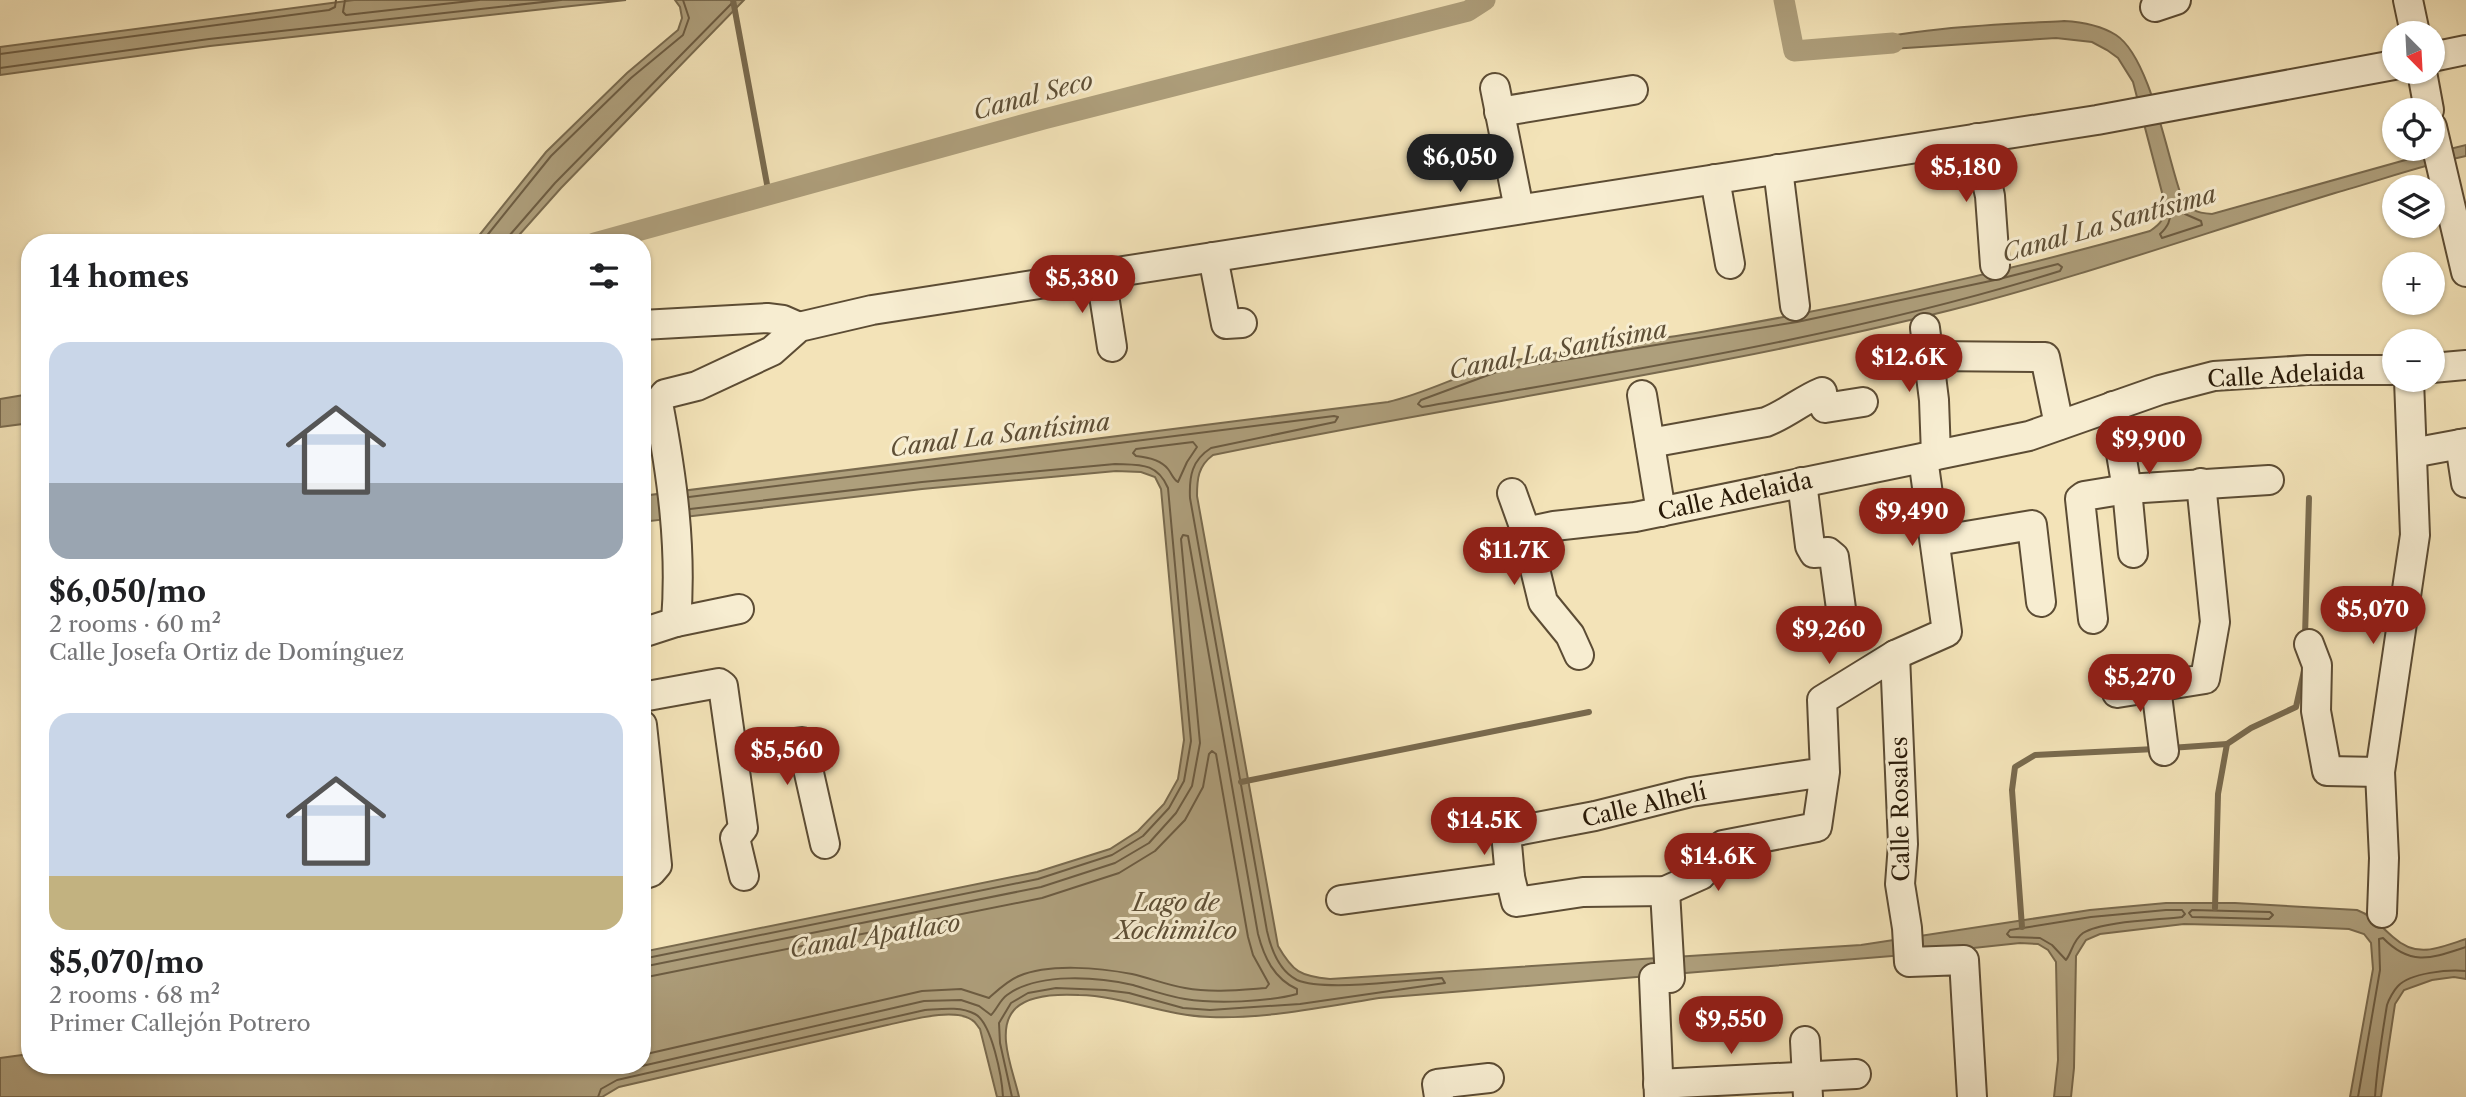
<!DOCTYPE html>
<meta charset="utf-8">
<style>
body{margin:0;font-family:"Libre Caslon Text",serif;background:#f6f6f6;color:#202124;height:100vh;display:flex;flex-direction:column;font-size:26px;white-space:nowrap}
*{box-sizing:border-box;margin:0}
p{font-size:23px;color:#757577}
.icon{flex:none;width:38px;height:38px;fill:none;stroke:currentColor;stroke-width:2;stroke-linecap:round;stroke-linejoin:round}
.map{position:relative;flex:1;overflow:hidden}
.details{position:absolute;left:21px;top:234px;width:630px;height:840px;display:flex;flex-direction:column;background:#fff;border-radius:28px;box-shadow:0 2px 5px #0004}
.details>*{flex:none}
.needle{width:46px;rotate:156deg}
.buttons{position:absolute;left:2382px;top:21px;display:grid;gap:14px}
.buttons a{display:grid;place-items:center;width:63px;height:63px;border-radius:50%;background:#fff;box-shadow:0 2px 5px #0004;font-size:35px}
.price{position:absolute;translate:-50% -60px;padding:0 16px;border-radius:24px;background:#8f2418;color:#fff;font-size:23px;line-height:46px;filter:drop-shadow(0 2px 4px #0008)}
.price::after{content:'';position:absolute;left:50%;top:42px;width:21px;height:16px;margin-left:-10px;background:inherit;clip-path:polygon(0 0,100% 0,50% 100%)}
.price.current{background:#222;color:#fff}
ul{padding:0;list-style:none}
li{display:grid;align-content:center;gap:14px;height:371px;padding:0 28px}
li span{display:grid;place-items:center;height:217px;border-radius:21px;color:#555}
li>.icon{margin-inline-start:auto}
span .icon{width:126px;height:126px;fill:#fffc;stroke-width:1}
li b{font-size:30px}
h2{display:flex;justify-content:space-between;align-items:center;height:84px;padding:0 28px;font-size:30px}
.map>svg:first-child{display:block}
.water{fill:#ae9f7c;stroke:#796a4e;stroke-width:2}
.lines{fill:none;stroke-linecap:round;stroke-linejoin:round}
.shore{stroke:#6c5c42;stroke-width:2}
.stream{stroke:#796a4e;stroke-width:6}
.canal{stroke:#ae9f7c;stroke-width:21}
.minor-casing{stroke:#5c4c34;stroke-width:32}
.minor{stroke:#f7edd1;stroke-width:28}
.labels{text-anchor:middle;stroke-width:6;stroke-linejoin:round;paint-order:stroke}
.street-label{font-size:23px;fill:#291a08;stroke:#f7edd1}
.water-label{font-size:24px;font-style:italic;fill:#5e4f36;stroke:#f7edd1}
</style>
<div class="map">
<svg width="2466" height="1097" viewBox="0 0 2466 1097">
<rect width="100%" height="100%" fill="#f3e3b8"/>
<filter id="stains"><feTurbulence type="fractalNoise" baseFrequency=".00286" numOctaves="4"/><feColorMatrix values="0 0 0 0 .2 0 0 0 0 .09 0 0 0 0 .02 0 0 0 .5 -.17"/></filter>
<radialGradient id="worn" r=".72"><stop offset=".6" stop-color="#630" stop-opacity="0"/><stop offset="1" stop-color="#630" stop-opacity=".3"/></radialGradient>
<g class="water">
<polygon points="354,0 626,0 210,46 0,75 0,47"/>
<polygon points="675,0 744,0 561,188 512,243 473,243 546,152 627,73 678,30 682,18 680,7"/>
<path d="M2064,21C2083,22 2100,25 2116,35C2150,57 2167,156 2181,195C2190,210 2195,213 2212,214L2409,159L2466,145V156C2422,165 2378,181 2335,193C2207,232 2080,277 1951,310C1708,371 1459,404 1213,455C1198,466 1197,479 1197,496L1278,946C1293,972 1300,976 1330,979L1861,945L2090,910L2166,903H2235L2357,910C2373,916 2380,926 2393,937C2417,959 2438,948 2466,939V979L2454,977L2432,980L2404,990L2395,1004L2381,1097H2350L2373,969L2371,943L2364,934L2349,929L2303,927L2184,924L2100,934L2086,940L2076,956L2074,1068L2071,1097H2054L2058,1060L2056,962L2048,950L2038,944L2020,943L1917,954L1379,998C1324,1007 1266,1019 1210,1017C1165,1016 1124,996 1079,995C1060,994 1028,994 1014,1010C995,1031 1014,1073 1019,1097H997L980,1029C977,1026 976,1022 972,1020C953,1007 908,1021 887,1025L619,1087L602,1097H0V1058L30,1054V1066H642V952L1037,872L1110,849L1138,831L1164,804L1178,779L1184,740L1161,489L1155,477L1141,472L1116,471L922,489L642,522V496L1388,402C1428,393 1464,372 1503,363C1571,347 1643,343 1712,330C1861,304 2005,272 2150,231C2162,223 2165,218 2165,204L2133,82L2118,58L2107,50L2092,42L2056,38L1876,50L1869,49L1866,45C1884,28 2032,23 2064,21Z"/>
<polygon points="30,394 30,423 0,427 0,399"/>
</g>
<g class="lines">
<g class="shore">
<polyline points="345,0 343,12 346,15 479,0"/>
<polyline points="0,54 329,10 335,7 336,0"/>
<polyline points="0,68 209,39 561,0"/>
<path d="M2174,202L2178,203L2185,214L2201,221L2202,225L2162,238L2160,234C2175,220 2167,214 2174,202Z"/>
<polyline points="481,243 551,156 631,78 683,35 689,18 683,0"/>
<polyline points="508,243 509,236 555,183 735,0"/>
<path d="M1995,280L1797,322L1502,370L1421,400L1418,404L1422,407C1636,369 1852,336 2060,271L2062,267L2058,264L2003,278"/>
<path d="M1193,442L1197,447L1187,462L1178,482C1173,479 1172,474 1168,469C1161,460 1146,457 1136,456L1133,453L1136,449Z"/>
<path d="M689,497L1334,416L1338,417L1335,422L1211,448C1192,460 1189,476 1190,498L1267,931C1271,949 1279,971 1297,980C1325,992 1409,980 1442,978L1445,983L1300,1004L1210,1010L1183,1008L1129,993L1105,990L1056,988L1028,993L1011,1003L999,1023L1000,1043L1012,1097"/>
<path d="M2166,910H2182L2185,914L2182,917C2158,920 2102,921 2083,933C2073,940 2072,952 2066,960L2052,945L2040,938L2010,937L2007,934L2010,930L2091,917Z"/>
<polygon points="2192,910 2270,912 2273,915 2269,919 2192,917 2189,913"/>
<path d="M642,959L1038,879L1112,855L1143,836L1169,808L1184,781L1191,741L1168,488C1157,462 1139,465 1115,464L922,482L690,509"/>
<path d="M642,967L1041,887L1115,863L1149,843L1176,813L1192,786L1200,743L1181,539L1183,535L1188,536L1258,934C1264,957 1274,979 1297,989V994C1268,1002 1215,1004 1185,999C1167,996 1150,990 1133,985C1098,977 1038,972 1007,995C1000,1000 997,1009 991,1015L979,1006L961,1000L924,1001L642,1066"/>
<path d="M642,978L1042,898L1119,873L1155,851L1185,820L1203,787L1209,754L1212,751L1216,754L1248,937L1253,955L1269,984L1266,988C1239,990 1212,993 1185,988C1167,985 1150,978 1132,974C1100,968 1050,963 1019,976C1007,981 998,990 989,998L961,989L922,991L642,1055"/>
<path d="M598,1097L601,1089L617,1080L925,1010C941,1009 960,1006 975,1014C992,1023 1002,1078 1003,1097"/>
<path d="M2358,1097L2380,970L2379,939L2383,938C2411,967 2432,958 2466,947"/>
<path d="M2375,1097C2377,1067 2382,1035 2387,1005C2389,999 2394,990 2398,986C2410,973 2449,969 2466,971"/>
</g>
<g class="stream">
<polyline points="733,0 769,195"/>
<polyline points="2305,636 2309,498"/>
<polyline points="2170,748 2227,744"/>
<polyline points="1241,782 1589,712"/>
<polyline points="2215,908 2218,794 2227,744 2251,728 2296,707 2304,671"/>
<polyline points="2022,927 2012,790 2015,767 2035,755 2155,749"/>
</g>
<g class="canal">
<polyline points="1784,0 1794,51 1893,43"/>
<polyline points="594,243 1044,119 1468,11 1485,0"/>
</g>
<g class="minor-casing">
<g id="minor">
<polyline points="2408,0 2415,33"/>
<polyline points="2155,7 2176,0"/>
<polyline points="2432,57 2466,50"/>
<polyline points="2422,72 2429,110"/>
<polyline points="1495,88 1519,209"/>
<polyline points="1499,112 1633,90"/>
<polyline points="2432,127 2466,272"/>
<polyline points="1977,138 1990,196 1995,265"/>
<polyline points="1778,169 1795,306"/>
<polyline points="1715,179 1730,264"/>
<polyline points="1213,257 1226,324 1242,323"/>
<polyline points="1101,276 1112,347"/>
<polyline points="642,325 767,318 783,320 799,327"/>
<polyline points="1925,328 1934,400 1936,455"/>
<polyline points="1929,356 2045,357 2059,425"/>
<polyline points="2432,368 2466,365"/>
<polyline points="1642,395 1661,512"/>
<polyline points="2113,406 2127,489 2133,553"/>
<path d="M1650,443L1766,422C1787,414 1802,400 1822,392L1825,408L1863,402"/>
<polyline points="2460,444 2466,483"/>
<polyline points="2412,453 2466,443"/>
<polyline points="1802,482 1810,546 1814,553 1828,552 1834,557 1844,631"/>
<polyline points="1512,493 1526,532 1543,602 1570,635 1579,655"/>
<polyline points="1526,532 1554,526 1635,517 2029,436 2160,390 2214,376 2308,370 2394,370"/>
<polyline points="1936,541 2032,525 2041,602"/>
<polyline points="2093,619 2080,499 2084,496 2127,489 2269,480"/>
<polyline points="676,622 739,609"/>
<path d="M642,633L676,622C682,548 672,476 658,403L665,394L697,386L772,351L799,327L872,310L2097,120L2394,65"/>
<polyline points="2309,644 2317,665 2316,711 2327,771 2380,772"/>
<polyline points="1895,655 1903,844 1900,884 1907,928 1909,962 1964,960 1972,1097"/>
<polyline points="2156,687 2164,751"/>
<polyline points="2117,693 2205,679 2215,622 2201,483"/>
<polyline points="642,697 719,683 723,686 743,828 735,838 744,876"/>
<polyline points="642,725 657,865 651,872 642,875"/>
<polyline points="733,751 802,742 825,844"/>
<polyline points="1825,772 1691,792 1595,816 1506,833 1510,877 1516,902 1583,892 1665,891 1701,875 1723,845 1817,827 1825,772 1822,700 1895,655 1947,632 1923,458"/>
<polyline points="1341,900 1510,877"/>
<polyline points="2382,913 2384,858 2380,772 2415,535 2409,380"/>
<polyline points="1805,1041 1808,1097"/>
<polyline points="1658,1084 1856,1074"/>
<polyline points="1439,1097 1437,1084 1489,1078"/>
<polyline points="1659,1097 1654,978 1670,978 1665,891"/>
</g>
</g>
<use href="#minor" class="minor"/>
</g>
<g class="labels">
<g class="street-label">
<text transform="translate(2286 375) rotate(-3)" y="8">Calle Adelaida</text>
<text transform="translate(1735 496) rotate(-12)" y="8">Calle Adelaida</text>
<text transform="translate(1644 805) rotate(-13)" y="8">Calle Alhelí</text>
<text transform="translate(1900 809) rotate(-91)" y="8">Calle Rosales</text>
</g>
<g class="water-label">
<text transform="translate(1033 96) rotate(-15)" y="8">Canal Seco</text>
<text transform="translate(2109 224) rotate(-16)" y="8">Canal La Santísima</text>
<text transform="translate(1558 350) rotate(-11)" y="8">Canal La Santísima</text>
<text transform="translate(1000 435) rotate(-7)" y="8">Canal La Santísima</text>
<text x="1176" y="911">Lago de<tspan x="1176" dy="28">Xochimilco</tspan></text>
<text transform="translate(875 936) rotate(-9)" y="8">Canal Apatlaco</text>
</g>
</g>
<rect width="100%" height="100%" filter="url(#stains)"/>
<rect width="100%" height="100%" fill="url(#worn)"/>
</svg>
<div class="buttons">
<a><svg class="needle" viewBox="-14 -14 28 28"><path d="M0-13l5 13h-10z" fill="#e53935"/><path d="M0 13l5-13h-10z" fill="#757577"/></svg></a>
<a><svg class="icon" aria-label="locate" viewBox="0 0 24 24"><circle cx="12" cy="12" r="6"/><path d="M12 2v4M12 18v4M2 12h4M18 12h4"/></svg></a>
<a><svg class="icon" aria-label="layers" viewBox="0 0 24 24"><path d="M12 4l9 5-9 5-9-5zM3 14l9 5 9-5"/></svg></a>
<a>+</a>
<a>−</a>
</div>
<b class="price current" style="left:1460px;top:194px">$6,050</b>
<b class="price" style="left:1966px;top:204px">$5,180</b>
<b class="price" style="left:1082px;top:315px">$5,380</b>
<b class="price" style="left:1909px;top:394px">$12.6K</b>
<b class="price" style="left:2149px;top:476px">$9,900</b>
<b class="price" style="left:1912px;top:548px">$9,490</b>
<b class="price" style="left:1514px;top:587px">$11.7K</b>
<b class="price" style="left:2373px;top:646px">$5,070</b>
<b class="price" style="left:1829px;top:666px">$9,260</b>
<b class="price" style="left:2140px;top:714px">$5,270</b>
<b class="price" style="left:787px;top:787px">$5,560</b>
<b class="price" style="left:1484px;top:857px">$14.5K</b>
<b class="price" style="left:1718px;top:893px">$14.6K</b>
<b class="price" style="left:1731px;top:1056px">$9,550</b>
<section class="details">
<h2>14 homes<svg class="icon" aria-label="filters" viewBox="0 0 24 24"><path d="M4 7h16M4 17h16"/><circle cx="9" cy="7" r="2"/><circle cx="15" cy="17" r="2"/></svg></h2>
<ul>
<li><span style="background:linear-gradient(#c9d6e8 65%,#9aa5b1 0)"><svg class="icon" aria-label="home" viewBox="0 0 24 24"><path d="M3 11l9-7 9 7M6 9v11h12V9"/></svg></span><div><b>$6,050/mo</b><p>2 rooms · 60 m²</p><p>Calle Josefa Ortiz de Domínguez</p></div></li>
<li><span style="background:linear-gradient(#c9d6e8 75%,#c2b280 0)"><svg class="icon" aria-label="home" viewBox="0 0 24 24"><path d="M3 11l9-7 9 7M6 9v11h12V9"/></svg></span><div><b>$5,070/mo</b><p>2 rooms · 68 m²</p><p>Primer Callejón Potrero</p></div></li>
</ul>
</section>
</div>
